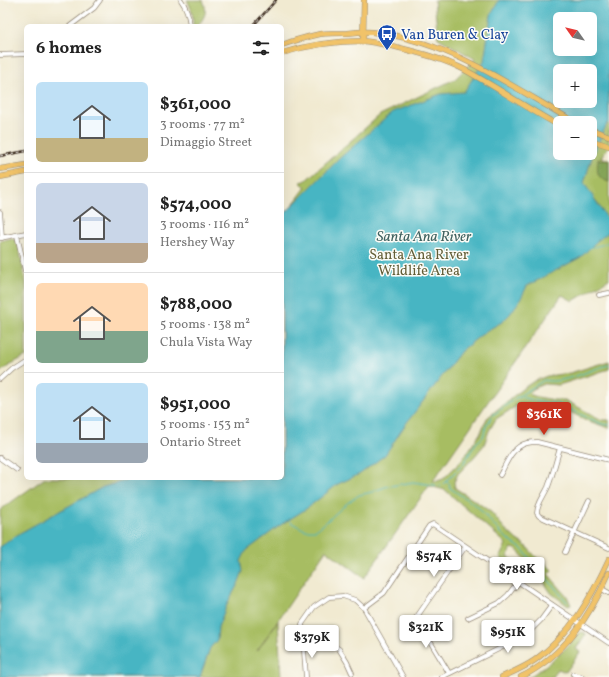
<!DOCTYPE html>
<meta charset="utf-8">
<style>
body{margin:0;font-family:Vollkorn,serif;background:#f2f2f2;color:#222;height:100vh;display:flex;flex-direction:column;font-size:15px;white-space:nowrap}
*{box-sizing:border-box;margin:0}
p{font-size:13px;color:#767676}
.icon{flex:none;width:22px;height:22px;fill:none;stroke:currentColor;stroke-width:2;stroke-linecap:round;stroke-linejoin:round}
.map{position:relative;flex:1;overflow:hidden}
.drawer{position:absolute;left:24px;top:24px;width:260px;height:456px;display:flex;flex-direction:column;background:#fff;border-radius:6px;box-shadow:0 4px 16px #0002}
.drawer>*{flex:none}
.needle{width:26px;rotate:304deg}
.tools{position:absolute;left:553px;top:12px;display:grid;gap:8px}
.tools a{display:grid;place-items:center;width:44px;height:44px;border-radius:6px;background:#fff;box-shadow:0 4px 16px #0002;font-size:20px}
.price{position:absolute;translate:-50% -34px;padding:0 9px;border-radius:4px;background:#fff;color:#222;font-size:13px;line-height:26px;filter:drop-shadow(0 1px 2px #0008)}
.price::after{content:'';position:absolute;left:50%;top:24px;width:12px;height:9px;margin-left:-6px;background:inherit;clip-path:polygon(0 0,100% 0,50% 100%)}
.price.active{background:#c8321e;color:#fff}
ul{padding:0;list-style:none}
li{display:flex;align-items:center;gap:12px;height:100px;padding:0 12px}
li+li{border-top:1px solid #e0e0e0}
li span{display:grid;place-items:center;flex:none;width:112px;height:80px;border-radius:6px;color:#555}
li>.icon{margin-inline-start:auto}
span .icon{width:48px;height:48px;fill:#fffc;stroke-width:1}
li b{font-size:17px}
h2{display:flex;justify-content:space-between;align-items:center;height:48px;padding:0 12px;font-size:17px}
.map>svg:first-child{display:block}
.green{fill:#a7bd62;stroke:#717440;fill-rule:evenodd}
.forest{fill:#85a458;stroke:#60673b}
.water{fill:#47b5c3;stroke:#417070;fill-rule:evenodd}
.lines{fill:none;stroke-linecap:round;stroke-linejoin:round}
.stream{stroke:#47b5c3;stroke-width:1}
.minor-casing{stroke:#968a78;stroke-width:5.5}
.major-casing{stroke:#968a78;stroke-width:6}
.minor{stroke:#fff;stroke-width:4}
.major{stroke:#f1c369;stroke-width:5}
.rail-casing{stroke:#3b2a1e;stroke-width:2.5}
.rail{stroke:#fdfcf7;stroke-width:1;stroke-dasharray:3;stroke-linecap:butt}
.labels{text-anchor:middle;stroke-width:3;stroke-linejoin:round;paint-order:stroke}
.transit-label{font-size:14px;fill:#164399;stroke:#fdfcf7;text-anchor:start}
.park-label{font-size:14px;fill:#615d36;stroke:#fdfcf7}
.water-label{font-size:15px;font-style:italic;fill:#406260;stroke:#fdfcf7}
</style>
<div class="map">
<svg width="609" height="677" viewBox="0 0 609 677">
<rect width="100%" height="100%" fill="#fdfcf7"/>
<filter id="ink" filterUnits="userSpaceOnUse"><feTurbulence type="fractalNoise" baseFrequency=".025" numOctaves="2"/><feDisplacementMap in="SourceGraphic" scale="8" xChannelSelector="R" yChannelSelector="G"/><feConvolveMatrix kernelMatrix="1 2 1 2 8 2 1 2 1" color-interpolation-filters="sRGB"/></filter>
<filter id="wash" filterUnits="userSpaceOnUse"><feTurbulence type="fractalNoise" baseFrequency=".012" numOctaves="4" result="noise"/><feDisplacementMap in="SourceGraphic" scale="16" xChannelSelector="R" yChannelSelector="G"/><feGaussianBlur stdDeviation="0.9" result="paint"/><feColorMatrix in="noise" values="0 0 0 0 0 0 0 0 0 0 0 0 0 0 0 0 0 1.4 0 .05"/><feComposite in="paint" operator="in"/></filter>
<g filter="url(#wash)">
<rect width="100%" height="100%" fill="#f1ead1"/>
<g class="green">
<path d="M187,0H203C208,12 205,16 198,26H193C193,16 192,8 187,0Z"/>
<path d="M434,0H609V146L601,158L609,159V279L573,301L562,295L433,481H437L443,479L458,464L467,453L481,432L487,418L522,389L534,381L547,376L570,373L609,361V369L559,385L544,384L534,388L529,394L537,397L555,400H565L602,420H609V428L586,420L564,409L551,406L518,405L496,419L489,431L484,445L475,456L458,474L454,482L455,488L477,502L492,513L504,528L517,540L525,545L537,558L547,565L552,570L548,574L567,596L571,605L568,606L551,593L542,579L529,563L516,549L511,548L508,557C516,562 527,566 525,577C522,573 520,569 516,567C508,563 507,564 500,557L506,544L502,540L445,490L429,486L364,578L326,550L257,651L278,621L281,677H0V510L45,478H282V219L306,187L300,182L305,181L380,115L455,79L475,59L438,38ZM560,19H590V49H560ZM560,71H590V101H560ZM560,123H590V153H560Z"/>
<polygon points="12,238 18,242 26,283 26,356 13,363 0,372 0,241"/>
<path d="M583,632L586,634L576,649L580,652L566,672L558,669L553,677H529C548,665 565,651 579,633Z"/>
</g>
<path class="forest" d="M598,159L609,161V182C596,178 597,172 598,159Z"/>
<path class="water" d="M499,0H609V123L607,124L593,154L584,183L609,221V232L597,241L581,257L527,286L520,300L510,314L502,322L486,331L461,351L405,425L385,455L360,474L338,484L306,509L282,524L246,551L241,561L243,571L238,584L228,602L218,627L217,640L210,648L200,677H0V547L20,533L103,487L134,478H282V216L341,157L393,112L441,94L464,92L484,61L491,15ZM560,19H590V49H560ZM560,71H590V101H560ZM560,123H590V153H560Z"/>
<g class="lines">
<g class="stream">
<polyline points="589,248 605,244 609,241"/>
<path d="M518,397L544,380C562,385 590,369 609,365"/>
<polyline points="446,482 449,483 450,488 478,507 500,532 510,541 522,549 567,602"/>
<polyline points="289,520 292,523 305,530 316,530 325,523 346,504 359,495 372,492 385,487 413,482 441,486 463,464 476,443 483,437 486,426 493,415 517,397 525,398 540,402 554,403 561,405 584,416 602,424 609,425"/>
</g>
</g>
</g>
<g filter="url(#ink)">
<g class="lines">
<g class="minor-casing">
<g id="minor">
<path d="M181,0C187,8 189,16 190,26"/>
<polyline points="70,26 94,8 100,0"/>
<polyline points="0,55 26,54"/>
<polyline points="0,212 2,238"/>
<polyline points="17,235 26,275"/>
<polyline points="0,238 26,233"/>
<polyline points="599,295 609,293"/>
<polyline points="0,379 12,368 26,359"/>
<path d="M560,448C556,461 553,474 548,487C544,496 537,504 537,513L539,516L609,548"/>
<polyline points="0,458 17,470"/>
<path d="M500,475C507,462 512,447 527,443C531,442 534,442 537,442L609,460"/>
<polyline points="565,552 589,501"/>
<polyline points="602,589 609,593"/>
<polyline points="364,608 384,593 429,526 433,524 609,643"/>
<polyline points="468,618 499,603 508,595 518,582"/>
<polyline points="303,642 324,640 339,649 347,662 352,673"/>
<polyline points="449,673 416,618 465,547"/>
<polyline points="573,674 582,677"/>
<polyline points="306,677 302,624 314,607 329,597 343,596 355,600 364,608 403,677"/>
<polyline points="442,677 517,640 529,632 541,620 552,605"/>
</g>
</g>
<g class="major-casing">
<g id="major">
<polyline points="363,41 364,0"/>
<path d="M282,45C295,40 307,37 320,34C329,33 339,33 348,33C356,32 364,31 372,32C449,40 511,87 577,123"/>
<path d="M282,53C308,45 336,41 363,41C374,42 385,45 396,47C420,53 444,59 465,70C498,88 528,109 560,126"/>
<polyline points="590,129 609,136"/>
<polyline points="590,140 609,146"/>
<polyline points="0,169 26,165"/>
<polyline points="0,177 26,172"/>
<path d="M502,677C513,672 525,667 535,660C571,634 591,598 609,559"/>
<path d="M521,677C564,656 590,616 609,573"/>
</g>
</g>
<use href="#minor" class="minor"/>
<use href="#major" class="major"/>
<g class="rail-casing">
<g id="rail">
<polyline points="253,26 276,0"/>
<polyline points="0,156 26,151"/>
</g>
</g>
<use href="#rail" class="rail"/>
</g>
</g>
<defs>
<g id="bus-pin" transform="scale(1)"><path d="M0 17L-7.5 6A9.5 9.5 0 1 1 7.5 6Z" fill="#1a4fb4" stroke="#fdfcf7"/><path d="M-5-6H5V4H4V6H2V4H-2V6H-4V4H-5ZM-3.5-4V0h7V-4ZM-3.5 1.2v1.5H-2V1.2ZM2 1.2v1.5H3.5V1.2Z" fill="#fff"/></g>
</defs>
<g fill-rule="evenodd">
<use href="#bus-pin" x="387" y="34"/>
</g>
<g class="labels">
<g class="transit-label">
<text x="401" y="39">Van Buren &amp; Clay</text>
</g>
<g class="park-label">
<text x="419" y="259">Santa Ana River<tspan x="419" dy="16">Wildlife Area</tspan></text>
</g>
<g class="water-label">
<text x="424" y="241">Santa Ana River</text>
</g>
</g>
</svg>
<div class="tools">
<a><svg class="needle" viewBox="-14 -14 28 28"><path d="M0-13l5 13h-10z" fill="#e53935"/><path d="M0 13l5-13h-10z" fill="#767676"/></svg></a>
<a>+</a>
<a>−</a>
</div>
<b class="price active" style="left:544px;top:436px">$361K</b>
<b class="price" style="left:434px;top:578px">$574K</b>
<b class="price" style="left:517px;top:591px">$788K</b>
<b class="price" style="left:426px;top:649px">$321K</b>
<b class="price" style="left:508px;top:654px">$951K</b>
<b class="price" style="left:312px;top:659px">$379K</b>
<section class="drawer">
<h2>6 homes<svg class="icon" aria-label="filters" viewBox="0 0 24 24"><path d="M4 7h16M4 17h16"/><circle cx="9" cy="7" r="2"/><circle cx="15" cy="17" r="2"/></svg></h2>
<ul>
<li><span style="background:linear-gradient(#bfe0f5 70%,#c2b280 0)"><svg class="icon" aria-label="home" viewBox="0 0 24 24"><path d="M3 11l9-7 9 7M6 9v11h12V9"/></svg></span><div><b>$361,000</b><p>3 rooms · 77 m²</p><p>Dimaggio Street</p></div></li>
<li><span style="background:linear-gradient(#c9d6e8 75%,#b9a48a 0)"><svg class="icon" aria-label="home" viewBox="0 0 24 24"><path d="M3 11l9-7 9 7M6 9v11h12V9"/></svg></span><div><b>$574,000</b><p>3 rooms · 116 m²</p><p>Hershey Way</p></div></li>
<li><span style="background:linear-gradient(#ffd9b3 60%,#7fa58c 0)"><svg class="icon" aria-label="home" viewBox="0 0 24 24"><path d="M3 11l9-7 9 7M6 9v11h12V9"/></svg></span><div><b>$788,000</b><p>5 rooms · 138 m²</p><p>Chula Vista Way</p></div></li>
<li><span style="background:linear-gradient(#bfe0f5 75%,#9aa5b1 0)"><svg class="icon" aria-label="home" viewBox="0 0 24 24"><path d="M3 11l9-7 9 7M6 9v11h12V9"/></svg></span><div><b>$951,000</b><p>5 rooms · 153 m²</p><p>Ontario Street</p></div></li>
</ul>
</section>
</div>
